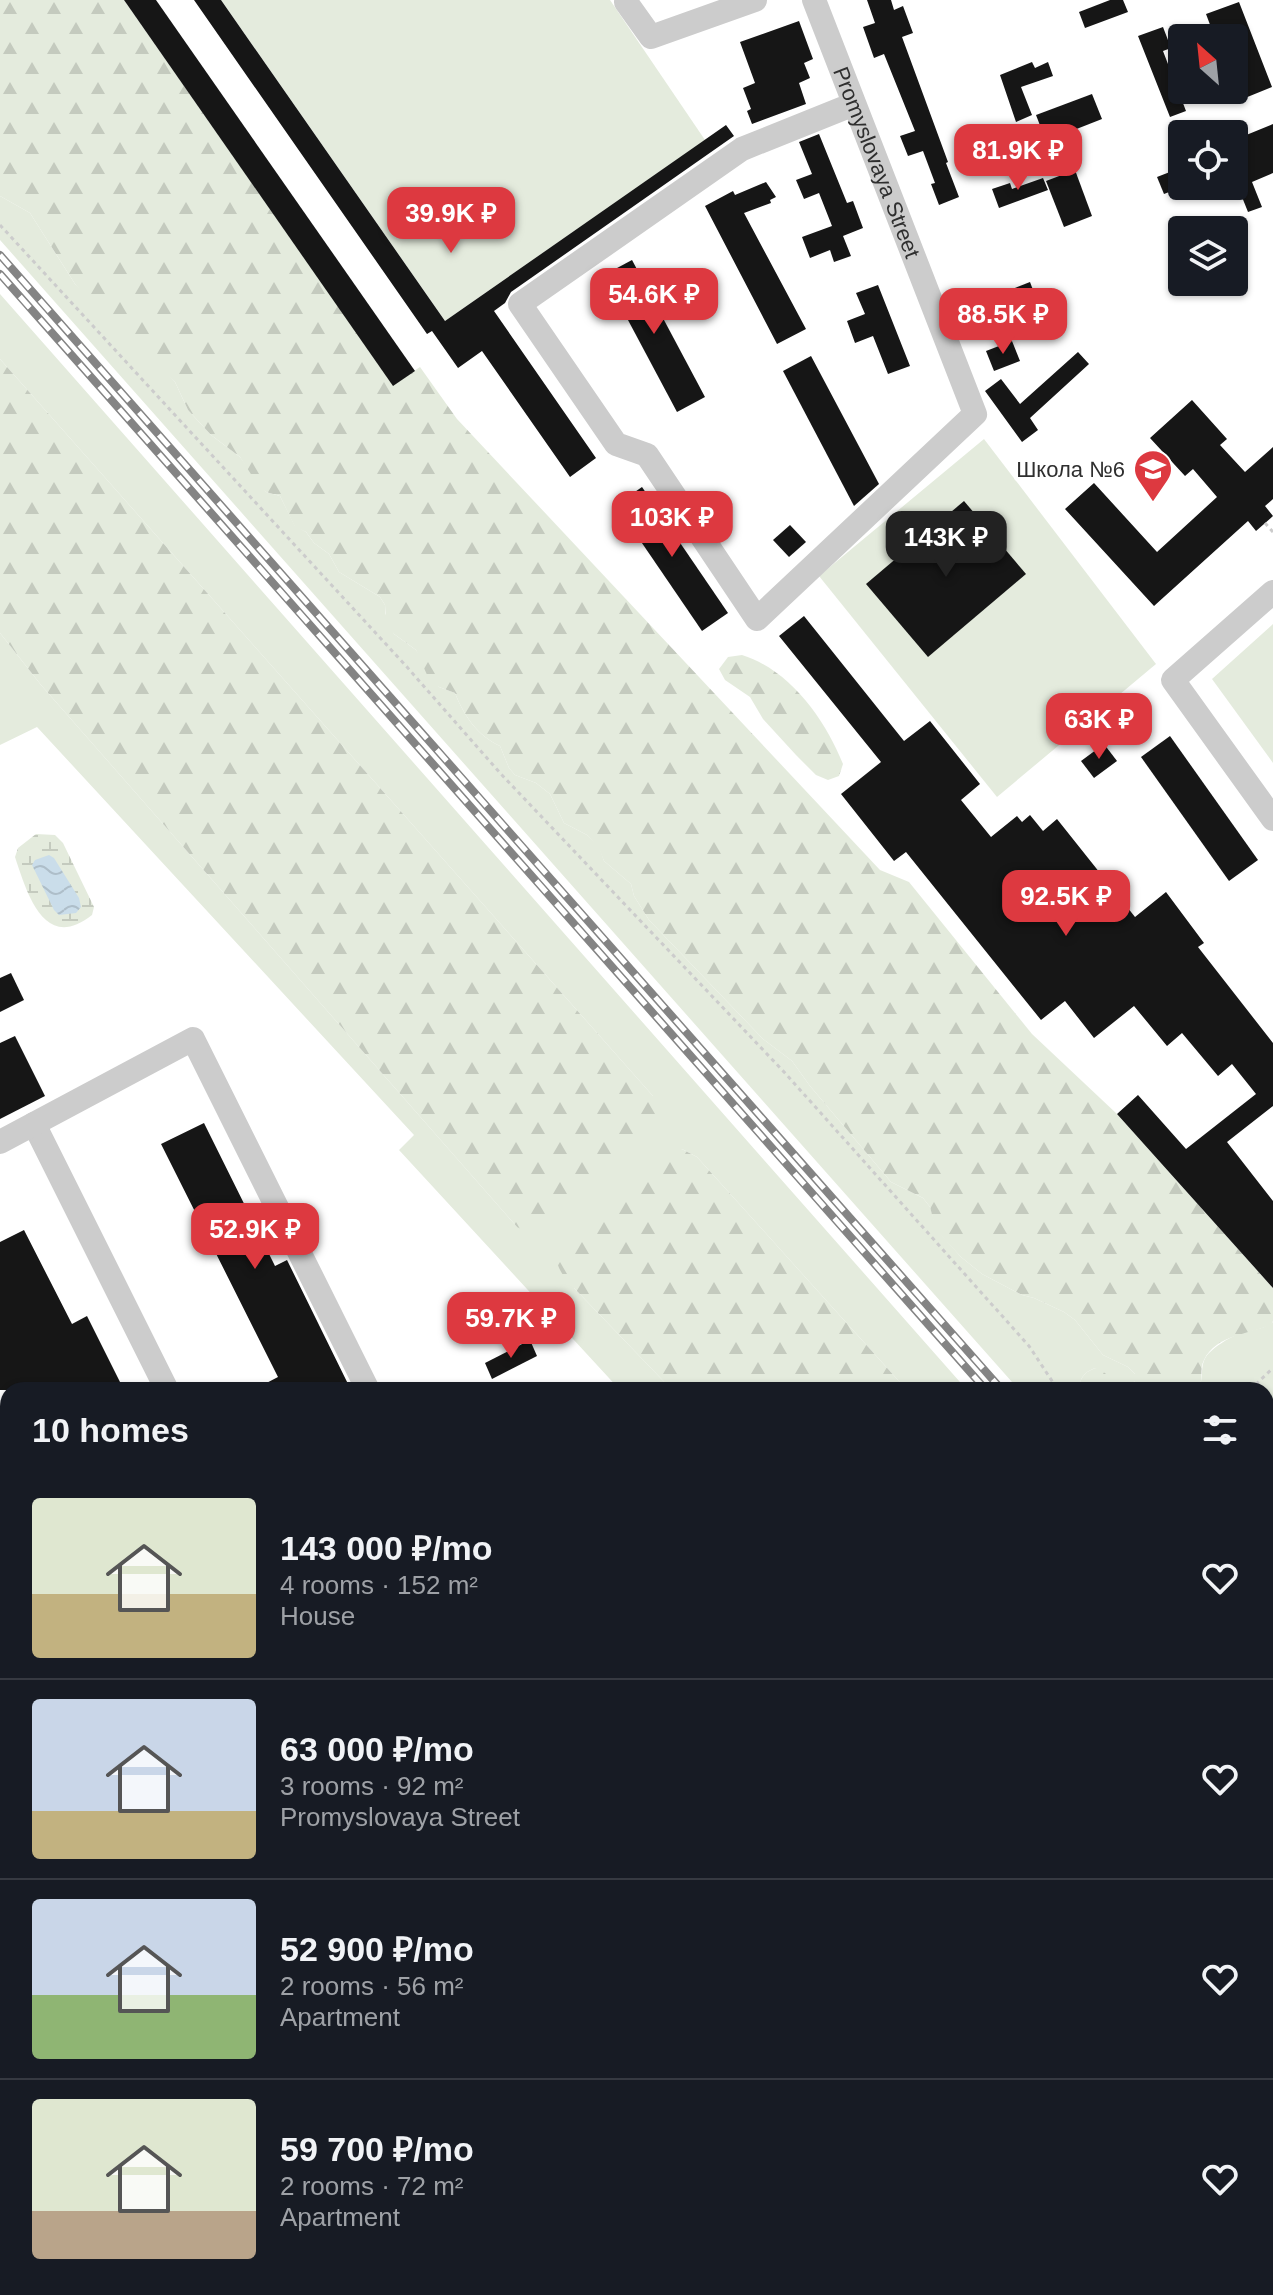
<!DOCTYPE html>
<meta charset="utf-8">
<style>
body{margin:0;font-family:Helvetica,sans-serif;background:#242831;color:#f1f3f6;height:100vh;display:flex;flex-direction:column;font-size:30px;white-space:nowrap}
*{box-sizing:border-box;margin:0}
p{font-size:26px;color:#9ea1a6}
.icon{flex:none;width:44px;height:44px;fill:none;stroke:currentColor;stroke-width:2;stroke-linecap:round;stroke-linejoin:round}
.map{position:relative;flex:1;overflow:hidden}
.details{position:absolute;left:0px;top:1382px;width:1274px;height:914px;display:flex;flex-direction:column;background:#171b24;border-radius:24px 24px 0 0;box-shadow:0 2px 6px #0004}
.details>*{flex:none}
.needle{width:52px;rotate:333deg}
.tools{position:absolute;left:1168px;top:24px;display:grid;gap:16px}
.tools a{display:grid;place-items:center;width:80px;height:80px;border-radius:8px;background:#171b24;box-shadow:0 2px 6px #0004;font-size:40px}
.price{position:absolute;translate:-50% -68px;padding:0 18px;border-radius:16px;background:#dd3940;color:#fff;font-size:26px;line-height:52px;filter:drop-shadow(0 2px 4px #0008)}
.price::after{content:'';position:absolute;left:50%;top:48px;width:24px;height:18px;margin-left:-12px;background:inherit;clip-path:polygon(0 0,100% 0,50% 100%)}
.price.on{background:#222;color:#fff}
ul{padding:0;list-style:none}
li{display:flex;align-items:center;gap:24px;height:200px;padding:0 32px}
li+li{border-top:2px solid #363941}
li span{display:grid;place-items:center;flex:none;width:224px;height:160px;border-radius:8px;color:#555}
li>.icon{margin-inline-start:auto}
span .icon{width:96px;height:96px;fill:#fffc;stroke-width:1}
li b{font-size:34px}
h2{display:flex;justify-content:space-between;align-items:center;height:96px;padding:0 32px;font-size:34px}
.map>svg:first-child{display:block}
.green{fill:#e4ebdd}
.forest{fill:url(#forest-firs)}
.wetland{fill:url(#wetland-marsh)}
.water{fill:url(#water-waves)}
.building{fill:#161616}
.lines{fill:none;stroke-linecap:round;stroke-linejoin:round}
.path{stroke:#ccc;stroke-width:3;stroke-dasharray:4 4;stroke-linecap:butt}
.minor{stroke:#ccc;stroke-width:24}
.rail-casing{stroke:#848484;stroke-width:8}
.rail{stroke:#fff;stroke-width:5;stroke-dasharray:15;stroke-linecap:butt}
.labels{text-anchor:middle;stroke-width:8;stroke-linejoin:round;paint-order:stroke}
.street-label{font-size:22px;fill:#2f2f2f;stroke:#fff}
.poi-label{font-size:22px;fill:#2f2f2f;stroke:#fff;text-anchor:end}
</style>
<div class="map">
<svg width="1273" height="2295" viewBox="0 0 1273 2295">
<defs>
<pattern id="forest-firs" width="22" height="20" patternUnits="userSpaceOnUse" patternTransform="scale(2)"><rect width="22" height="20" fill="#e4ebdd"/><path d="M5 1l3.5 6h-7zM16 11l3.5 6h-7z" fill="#c4cabe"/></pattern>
<pattern id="wetland-marsh" width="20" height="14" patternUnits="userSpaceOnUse" patternTransform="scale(2)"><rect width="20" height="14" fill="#e4ebdd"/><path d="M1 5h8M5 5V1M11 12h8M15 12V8" fill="none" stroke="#c4cabe"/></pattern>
<pattern id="water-waves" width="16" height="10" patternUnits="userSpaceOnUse" patternTransform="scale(2)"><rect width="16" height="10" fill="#caddea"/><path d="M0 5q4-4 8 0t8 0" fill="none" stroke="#aebec9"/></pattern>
</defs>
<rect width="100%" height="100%" fill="#fff"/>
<g class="green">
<polygon points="221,0 610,0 705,140 445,321"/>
<path d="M0,196L30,213L75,284L175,382L188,410L211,435L240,457L266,492L280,496L295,526L306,532L314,543L329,554L339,572L380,597L385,605V613L394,634L416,650L439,687L455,693C464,716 478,736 500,746L509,768L515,775L536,783L550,794L564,823L587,835L599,846L604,861L631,884L634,896L649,920L763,1039L792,1061L810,1086L891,1182L923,1198L930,1207L937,1230L961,1257L982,1274L1022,1295L1034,1298L1064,1312L1075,1320L1103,1355L1128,1367L1135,1374V1381L1129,1385H1120L1095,1368C1083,1373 1080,1378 1079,1390H1019L0,240Z"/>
<polygon points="0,294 967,1390 907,1390 697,1157 682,1149 574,1288 672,1390 620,1390 399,1150 414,1135 37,727 0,745 0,633 41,685 517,1227 653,1096 0,359"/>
<polygon points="984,439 1156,664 997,797 819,576"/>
<polygon points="1273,624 1273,763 1212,679"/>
<path d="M1273,1322V1422L1266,1425V1390H1198C1205,1378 1198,1364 1209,1353C1216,1346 1227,1339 1236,1335C1249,1329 1262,1331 1273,1322Z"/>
<polygon points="8,1913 8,2156 0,2160 0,1917"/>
<polygon points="1266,2123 1273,2132 1273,2295 0,2295 0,2162 8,2158 8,2288 1266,2288"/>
</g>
<g class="forest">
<path d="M0,0H124L393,385L420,367L457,419L880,870L909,882L1032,1034L1117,1114L1273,1288V1321L1271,1325C1249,1334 1216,1335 1204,1360C1199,1369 1204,1380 1198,1390H1079C1080,1378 1083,1373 1095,1368C1108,1372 1115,1385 1129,1385L1135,1381V1374L1128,1367L1103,1355L1075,1320L1064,1312L1034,1298L1022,1295L982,1274L961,1257L936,1230L930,1207L923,1198L891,1182L810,1086L792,1061L763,1039L649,920L634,896L631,884L604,861L598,846L587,835L564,823L550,794L536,783L515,775L509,768L500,746C478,736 464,716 455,693L439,687L428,677L416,650L394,634L386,623L385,605L380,597L339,572L329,554L314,543L306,532L295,527L280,496L266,492L256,482L240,457L211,435L188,410L175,382L120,334L92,304L75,284L30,213L0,196Z"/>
<polygon points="0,359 653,1096 657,1118 650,1137 556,1225 536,1236 517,1227 41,685 0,633"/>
<path d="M742,655C790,670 825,719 843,764L839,776L828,780L816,775L796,755L763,719L750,697L725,680L719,669L728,657Z"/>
<path d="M682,1149L697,1157L907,1390H672L574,1288C563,1276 553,1265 557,1247L669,1154Z"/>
<polygon points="1273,1422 1273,1610 1266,1602 1266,1425"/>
<polygon points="1266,1790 1273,1798 1273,2132 1266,2123"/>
<polygon points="398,2288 486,2288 487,2295 391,2295"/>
</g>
<path class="wetland" d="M36,834L55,835L63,843L94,907L92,915C44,953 27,893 15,857L18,848Z"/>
<polygon class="water" points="49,855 54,858 79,898 81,907 76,913 59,915 54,910 32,865 35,860"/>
<g class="building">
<polygon points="124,0 156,0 415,371 393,386"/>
<polygon points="194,0 221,0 445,321 726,125 734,136 511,292 505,303 494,311 596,458 570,477 482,351 458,368 432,331 427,334"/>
<polygon points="867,0 891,0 894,10 903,6 913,33 902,37 948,162 946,163 959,197 939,205 931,184 935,183 923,151 908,156 900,136 915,131 884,54 874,58 863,27 875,23"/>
<polygon points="1110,0 1123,0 1128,12 1085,28 1079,12"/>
<polygon points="1239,2 1272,87 1240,100 1234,86 1234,38 1215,38 1206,14"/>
<polygon points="799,21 813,59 804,63 810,78 799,83 806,104 752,124 747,111 751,109 743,88 755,83 740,42"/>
<polygon points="1163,27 1171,48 1163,51 1186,111 1170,117 1138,36"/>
<polygon points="1032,62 1035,68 1048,62 1053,76 1021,87 1032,115 1016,122 1000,75"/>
<polygon points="1092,94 1102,119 1046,141 1036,115"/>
<polygon points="1273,124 1273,173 1252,182 1262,207 1248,212 1238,187 1234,189 1234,140"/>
<polygon points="819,134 847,203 853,201 863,228 843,236 851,256 834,262 830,250 810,258 802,237 832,226 819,193 804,199 796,180 812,174 799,142"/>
<polygon points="1075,170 1092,216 1064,227 1046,181"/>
<polygon points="1175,170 1182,187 1164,194 1157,177"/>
<polygon points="1043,178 1048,190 999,208 992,189 1010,183 1012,189"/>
<polygon points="766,182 776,197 770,200 771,203 744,213 806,329 777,344 705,206 733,191 735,195"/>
<polygon points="632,260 705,397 677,412 604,275"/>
<polygon points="1030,282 1038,303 993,320 985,300"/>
<polygon points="878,285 910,366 888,374 873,336 855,343 847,321 865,314 856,293"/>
<polygon points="1012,341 1020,361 994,371 986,351"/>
<polygon points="1078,352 1089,364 1030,418 1038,430 1022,442 985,391 1001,379 1020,404"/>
<polygon points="811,356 879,484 854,506 783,371"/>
<polygon points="1192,400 1227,439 1220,445 1245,472 1273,447 1273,499 1265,506 1273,516 1256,531 1248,521 1154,606 1065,509 1094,483 1157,552 1217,497 1193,469 1185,476 1150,438"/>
<polygon points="642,487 728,613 702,631 616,505"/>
<polygon points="964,501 1026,574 928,657 866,584"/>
<polygon points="790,525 806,542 789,557 773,540"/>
<polygon points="804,616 904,741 930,721 980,784 961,800 991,837 1017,816 1022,822 1030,815 1043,831 1057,819 1135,917 1166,892 1204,943 1198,947 1273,1043 1273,1106 1227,1142 1273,1201 1273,1288 1117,1114 1138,1095 1186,1149 1256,1094 1232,1064 1218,1076 1182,1033 1167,1046 1134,1006 1094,1038 1065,1001 1041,1020 906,852 894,861 841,794 881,762 779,636"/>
<polygon points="1170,736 1258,860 1229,881 1141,757"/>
<polygon points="1104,744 1117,761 1094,778 1081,761"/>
<polygon points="11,973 24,1000 0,1012 0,978"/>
<polygon points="15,1036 45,1096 0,1119 0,1043"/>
<polygon points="204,1123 275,1266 287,1260 351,1390 253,1390 278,1377 161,1144"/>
<polygon points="24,1230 72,1324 87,1316 124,1390 0,1390 0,1242"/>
<polygon points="530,1340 537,1356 492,1379 485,1363"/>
</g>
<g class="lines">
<g class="path">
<polyline points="0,225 407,667 500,773 785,1073 1029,1346 1058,1390"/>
<polyline points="1265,523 1273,532"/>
<polyline points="1250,1390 1273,1368"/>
<polyline points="1266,1424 1273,1432"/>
<polyline points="0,1941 4,1929"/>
<polyline points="0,1960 8,1963"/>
<polyline points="0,2023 8,2019"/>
<polyline points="0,2049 8,2051"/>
</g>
<g class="minor">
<path id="s1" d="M814,0L975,414L757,619L647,455L616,444L520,304L742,149L854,104"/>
<polyline points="626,2 651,37 755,0"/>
<polyline points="1273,592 1173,680 1273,819"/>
<polyline points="34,1124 167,1390"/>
<polyline points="0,1142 193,1039 368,1390"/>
<polyline points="0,1694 8,1690"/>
<polyline points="0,1906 8,1902"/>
<polyline points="0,2284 8,2280"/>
<polyline points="350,2288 353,2295"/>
</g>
<g class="rail-casing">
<g id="rail">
<polyline points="0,255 1002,1390"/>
<polyline points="0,274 986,1390"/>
<polyline points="1266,1688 1273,1696"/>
<polyline points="1266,1707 1273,1715"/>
</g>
</g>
<use href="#rail" class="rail"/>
</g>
<defs>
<g id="school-pin" transform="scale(2)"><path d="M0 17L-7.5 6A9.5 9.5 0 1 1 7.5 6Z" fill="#dd3940" stroke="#fff"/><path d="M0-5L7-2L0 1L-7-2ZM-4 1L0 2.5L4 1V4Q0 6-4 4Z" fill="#fff"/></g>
</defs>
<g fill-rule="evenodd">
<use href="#school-pin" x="1153" y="469"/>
</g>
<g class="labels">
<g class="street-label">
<text dy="8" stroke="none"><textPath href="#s1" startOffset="174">Promyslovaya Street</textPath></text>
</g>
<g class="poi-label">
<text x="1125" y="477">Школа №6</text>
</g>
</g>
</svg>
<div class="tools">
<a><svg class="needle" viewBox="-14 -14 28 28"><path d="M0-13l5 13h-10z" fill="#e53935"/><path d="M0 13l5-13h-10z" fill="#9ea1a6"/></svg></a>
<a><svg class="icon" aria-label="locate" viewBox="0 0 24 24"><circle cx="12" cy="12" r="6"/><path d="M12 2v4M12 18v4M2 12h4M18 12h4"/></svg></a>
<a><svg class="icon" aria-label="layers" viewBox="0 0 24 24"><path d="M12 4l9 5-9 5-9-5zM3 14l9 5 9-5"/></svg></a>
</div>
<b class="price" style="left:1018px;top:192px">81.9K ₽</b>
<b class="price" style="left:451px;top:255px">39.9K ₽</b>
<b class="price" style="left:654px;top:336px">54.6K ₽</b>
<b class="price" style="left:1003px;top:356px">88.5K ₽</b>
<b class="price" style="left:672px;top:559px">103K ₽</b>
<b class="price on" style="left:946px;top:579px">143K ₽</b>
<b class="price" style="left:1099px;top:761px">63K ₽</b>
<b class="price" style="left:1066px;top:938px">92.5K ₽</b>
<b class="price" style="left:255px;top:1271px">52.9K ₽</b>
<b class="price" style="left:511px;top:1360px">59.7K ₽</b>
<section class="details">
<h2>10 homes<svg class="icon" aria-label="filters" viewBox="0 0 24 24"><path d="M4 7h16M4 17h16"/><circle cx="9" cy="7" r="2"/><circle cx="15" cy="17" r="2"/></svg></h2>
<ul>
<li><span style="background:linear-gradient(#dfe7d0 60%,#c2b280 0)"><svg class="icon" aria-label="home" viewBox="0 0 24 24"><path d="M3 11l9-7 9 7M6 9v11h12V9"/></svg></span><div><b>143 000 ₽/mo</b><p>4 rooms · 152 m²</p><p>House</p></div><svg class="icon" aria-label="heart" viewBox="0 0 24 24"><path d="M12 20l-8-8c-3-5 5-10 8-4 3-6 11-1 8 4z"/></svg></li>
<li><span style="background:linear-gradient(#c9d6e8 70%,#c2b280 0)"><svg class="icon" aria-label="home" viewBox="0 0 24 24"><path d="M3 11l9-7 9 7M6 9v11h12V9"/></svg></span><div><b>63 000 ₽/mo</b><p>3 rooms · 92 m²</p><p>Promyslovaya Street</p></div><svg class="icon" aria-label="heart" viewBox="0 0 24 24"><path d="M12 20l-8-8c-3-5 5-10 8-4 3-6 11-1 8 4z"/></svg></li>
<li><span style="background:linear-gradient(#c9d6e8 60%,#8fb573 0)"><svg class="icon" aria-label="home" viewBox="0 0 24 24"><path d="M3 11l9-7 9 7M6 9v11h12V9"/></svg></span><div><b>52 900 ₽/mo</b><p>2 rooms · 56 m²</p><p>Apartment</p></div><svg class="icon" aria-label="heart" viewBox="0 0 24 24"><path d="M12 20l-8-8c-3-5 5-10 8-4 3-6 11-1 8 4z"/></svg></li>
<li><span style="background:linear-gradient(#dfe7d0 70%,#b9a48a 0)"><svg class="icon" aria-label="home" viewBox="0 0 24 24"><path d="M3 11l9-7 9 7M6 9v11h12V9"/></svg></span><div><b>59 700 ₽/mo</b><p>2 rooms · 72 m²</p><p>Apartment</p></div><svg class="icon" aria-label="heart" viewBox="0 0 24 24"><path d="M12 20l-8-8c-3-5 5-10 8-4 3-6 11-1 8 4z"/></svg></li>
</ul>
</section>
</div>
